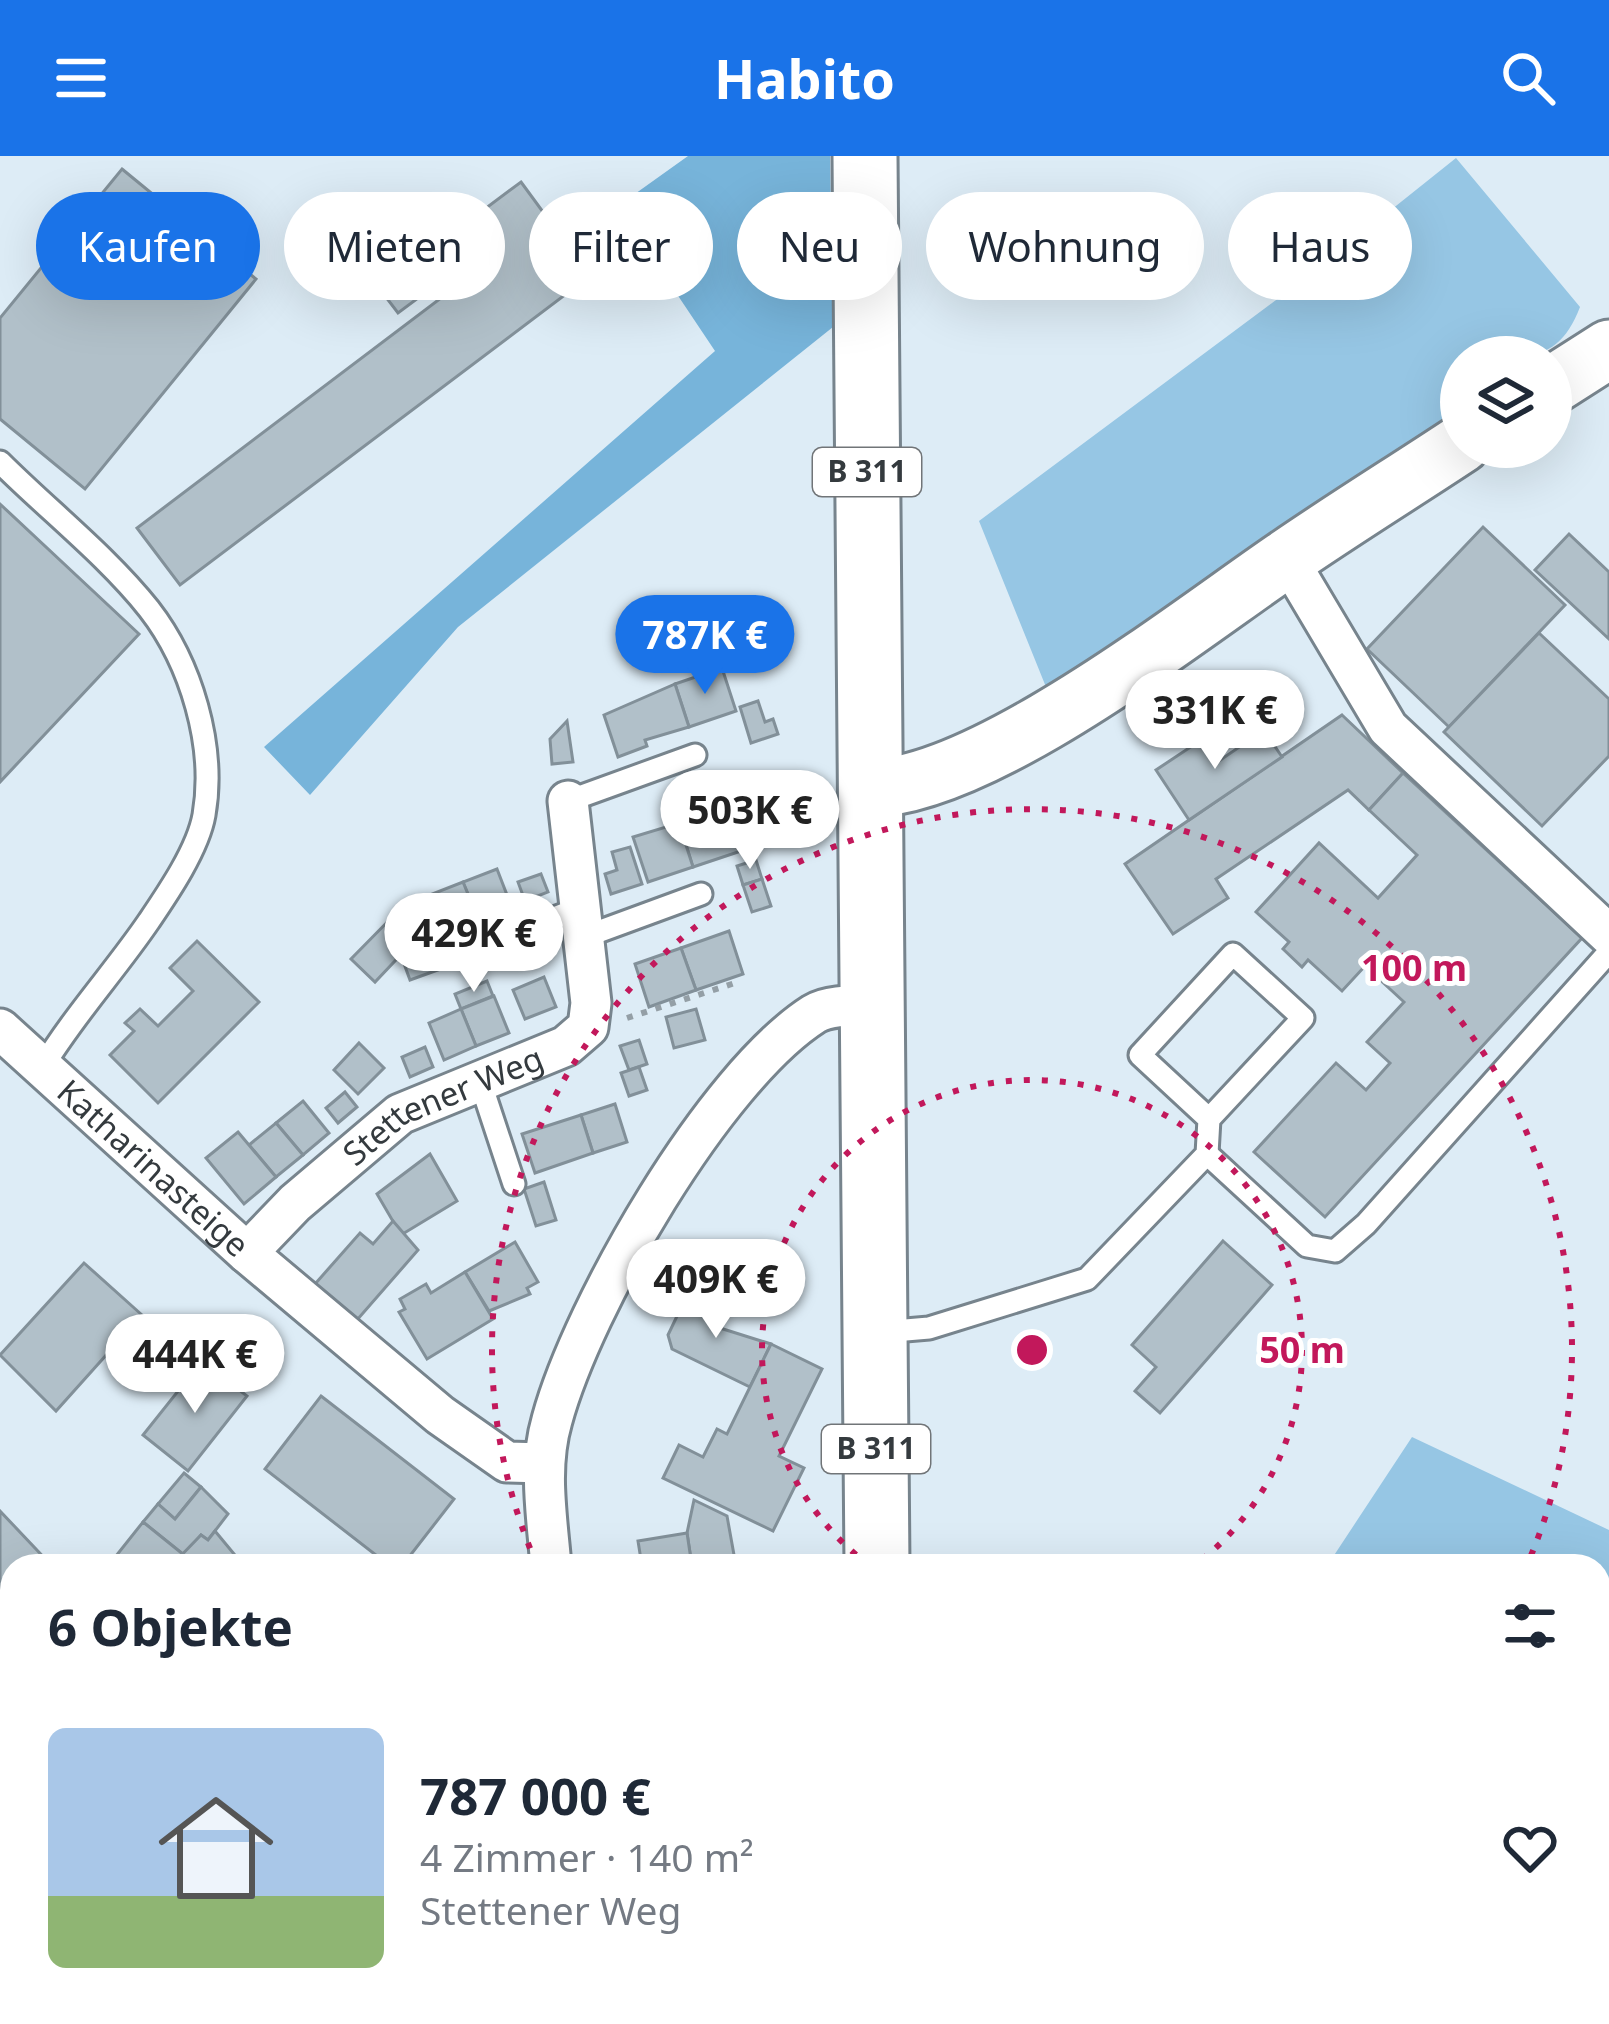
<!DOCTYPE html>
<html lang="de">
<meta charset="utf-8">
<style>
body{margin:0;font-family:"Noto Sans",sans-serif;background:#f6f6f7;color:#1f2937;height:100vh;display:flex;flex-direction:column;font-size:45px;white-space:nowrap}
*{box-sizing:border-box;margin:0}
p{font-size:39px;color:#747a83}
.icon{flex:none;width:66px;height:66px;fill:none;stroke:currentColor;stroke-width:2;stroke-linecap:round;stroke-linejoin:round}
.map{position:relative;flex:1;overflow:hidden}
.sheet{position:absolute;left:0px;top:1398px;width:1611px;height:471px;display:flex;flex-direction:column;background:#fff;border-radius:36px 36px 0 0;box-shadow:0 12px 48px #0002}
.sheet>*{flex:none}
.guide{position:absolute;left:36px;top:36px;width:1539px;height:108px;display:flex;gap:24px}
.controls{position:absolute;left:1440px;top:180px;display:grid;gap:24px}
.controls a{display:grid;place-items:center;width:132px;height:132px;border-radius:50%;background:#fff;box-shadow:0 12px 48px #0002;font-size:60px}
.price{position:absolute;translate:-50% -102px;padding:0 27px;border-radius:42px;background:#fff;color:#222;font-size:39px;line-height:78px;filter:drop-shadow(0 3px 6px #0008)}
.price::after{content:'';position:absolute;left:50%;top:72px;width:36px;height:27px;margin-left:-18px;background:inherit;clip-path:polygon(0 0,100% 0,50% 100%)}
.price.selected{background:#1a73e8;color:#fff}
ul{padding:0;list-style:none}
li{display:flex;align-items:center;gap:36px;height:300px;padding:0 48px}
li+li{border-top:3px solid #e0e1e3}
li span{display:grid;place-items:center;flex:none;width:336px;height:240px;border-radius:18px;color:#555}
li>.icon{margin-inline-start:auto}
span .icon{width:144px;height:144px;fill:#fffc;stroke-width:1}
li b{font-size:51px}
h2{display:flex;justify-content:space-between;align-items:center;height:144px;padding:0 48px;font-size:51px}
.chip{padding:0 42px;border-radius:54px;background:#fff;box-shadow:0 12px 48px #0002;font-size:42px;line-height:108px}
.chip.selected{background:#1a73e8;color:#fff}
header{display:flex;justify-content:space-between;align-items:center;height:156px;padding:0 48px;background:#1a73e8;color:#fff;font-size:54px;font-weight:700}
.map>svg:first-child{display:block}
.green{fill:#96c6e4}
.forest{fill:#77b4da}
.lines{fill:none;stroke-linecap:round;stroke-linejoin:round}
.stream{stroke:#70add3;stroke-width:10}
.building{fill:#b1c0c9;stroke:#829099;stroke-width:3}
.lane-casing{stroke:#77848d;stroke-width:27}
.street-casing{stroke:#77848d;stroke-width:45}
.secondary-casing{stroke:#77848d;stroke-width:63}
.primary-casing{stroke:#77848d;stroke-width:69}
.path{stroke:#949fa6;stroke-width:6;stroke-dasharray:6 9;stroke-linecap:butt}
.lane{stroke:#fff;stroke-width:21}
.street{stroke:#fff;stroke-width:39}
.secondary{stroke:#fff;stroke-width:57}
.primary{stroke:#fff;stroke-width:63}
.ring{fill:none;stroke:#c2185b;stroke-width:6;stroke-dasharray:6 12}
.labels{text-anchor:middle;stroke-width:10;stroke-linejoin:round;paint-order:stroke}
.shield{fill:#fff;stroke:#717578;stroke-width:3}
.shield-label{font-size:30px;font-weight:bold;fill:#343a3e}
.street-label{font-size:33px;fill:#343a3e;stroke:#fff}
.centre{fill:#c2185b;stroke:#fff;stroke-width:6}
.ring-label{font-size:36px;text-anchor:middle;font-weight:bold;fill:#c2185b;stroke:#fff;stroke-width:10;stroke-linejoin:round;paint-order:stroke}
</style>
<header><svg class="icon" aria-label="menu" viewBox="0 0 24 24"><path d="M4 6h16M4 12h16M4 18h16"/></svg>Habito<svg class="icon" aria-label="search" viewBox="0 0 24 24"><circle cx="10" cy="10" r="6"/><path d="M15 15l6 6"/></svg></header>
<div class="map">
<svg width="1609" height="1868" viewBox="0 0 1609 1868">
<rect width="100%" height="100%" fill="#ddecf6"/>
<g class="green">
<path d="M1456,2L1580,151C1557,212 1518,201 1461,201V252L1046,531L979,365L1307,121Z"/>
<polygon points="1412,1281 1609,1374 1609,1868 1072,1868 1074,1857 1599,1857 1599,1410 1327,1410"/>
</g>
<polygon class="forest" points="688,0 830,0 833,171 458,471 310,639 264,591 715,195 618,50"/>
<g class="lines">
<g class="stream">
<polyline points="1599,1782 1609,1758"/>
<polyline points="139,1857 141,1868"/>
<polyline points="1563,1868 1568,1857"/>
</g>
</g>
<g class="building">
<polygon points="122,13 256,123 85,333 0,263 0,162"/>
<polygon points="521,26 590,120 180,429 137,372 445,139 418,103"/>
<polygon points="418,103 437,128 398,157 379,132"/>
<polygon points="0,348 139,478 0,626"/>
<polygon points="1483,371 1565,449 1449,571 1367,493"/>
<polygon points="1569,378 1609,416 1609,483 1535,414"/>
<polygon points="1539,477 1609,543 1609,600 1542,670 1444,576"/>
<polygon points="722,512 736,555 689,571 675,528"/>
<polygon points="675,528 689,571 645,584 647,590 618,601 604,559"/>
<polygon points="758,545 765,566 773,563 778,578 751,587 740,551"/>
<polygon points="1342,559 1403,617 1369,654 1348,634 1216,723 1228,742 1173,778 1125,708"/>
<polygon points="567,565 573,606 552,608 550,583"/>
<polygon points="1264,574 1282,601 1189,664 1156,614 1204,582 1219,605"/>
<polygon points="1403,617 1582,782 1325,1061 1254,996 1336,907 1366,934 1390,907 1367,886 1404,846 1365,810 1342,835 1308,804 1302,811 1283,793 1289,786 1256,756 1319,687 1378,742 1417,699 1369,654"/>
<polygon points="727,651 741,695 693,711 679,667"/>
<polygon points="679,667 693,711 648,726 633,681"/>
<polygon points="630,691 642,728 611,738 605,718 617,714 612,696"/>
<polygon points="756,704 762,723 743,729 737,710"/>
<polygon points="497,713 512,752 479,765 463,726"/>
<polygon points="541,718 548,736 525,745 518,726"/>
<polygon points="762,723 771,750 752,756 743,729"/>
<polygon points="463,726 479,765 447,777 432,738"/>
<polygon points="404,749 427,771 375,826 351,803"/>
<polygon points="729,775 743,818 696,834 681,792"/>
<polygon points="197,785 259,846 158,947 110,899 134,875 125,867 140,853 158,870 193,835 170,812"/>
<polygon points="439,792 446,811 410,824 403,805"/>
<polygon points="681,792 696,834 649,851 635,808"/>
<polygon points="544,821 556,851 525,863 513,834"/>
<polygon points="487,825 493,840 461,853 455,838"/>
<polygon points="494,840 509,877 476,890 461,853"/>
<polygon points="461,853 476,890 444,904 429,867"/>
<polygon points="696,853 705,884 674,892 666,861"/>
<polygon points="639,884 647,908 629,914 620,890"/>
<polygon points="359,887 384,912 358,938 334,914"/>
<polygon points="425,891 433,911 410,921 402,901"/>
<polygon points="639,911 647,934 629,940 621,917"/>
<polygon points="345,936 357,951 338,967 326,952"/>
<polygon points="303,945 329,977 303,999 276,967"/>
<polygon points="615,948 627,986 593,997 581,959"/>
<polygon points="581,959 593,997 535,1017 522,978"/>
<polygon points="276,967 303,999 276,1021 249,989"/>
<polygon points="238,976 276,1021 244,1048 206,1002"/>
<polygon points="430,998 457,1045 401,1079 377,1038"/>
<polygon points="544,1026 556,1064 536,1070 524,1033"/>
<polygon points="393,1065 418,1094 357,1164 315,1128 360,1077 373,1088"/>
<polygon points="1223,1085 1272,1129 1160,1257 1135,1235 1156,1211 1132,1189"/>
<polygon points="515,1086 538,1126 527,1132 530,1138 489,1155 465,1116"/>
<polygon points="84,1107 142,1159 56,1255 0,1199"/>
<polygon points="465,1116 493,1163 427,1203 399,1156 405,1153 400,1143 426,1128 431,1137"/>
<polygon points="689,1135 729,1154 720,1172 771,1188 750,1231 672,1193 668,1179"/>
<polygon points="771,1188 822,1213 779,1300 804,1312 773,1375 663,1322 679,1289 703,1301 717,1273 727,1278"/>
<polygon points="202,1205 247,1240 188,1315 143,1279"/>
<polygon points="321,1240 454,1343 402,1410 390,1410 265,1313"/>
<polygon points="184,1317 201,1331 175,1363 158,1348"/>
<polygon points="201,1331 228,1358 208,1384 201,1379 184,1399 143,1366 158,1348 175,1363"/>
<polygon points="694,1344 727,1360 736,1410 692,1410 687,1377"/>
<polygon points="0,1355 52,1410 12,1410 12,1445 0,1432"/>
<polygon points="143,1366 184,1399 171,1410 108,1410"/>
<polygon points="215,1375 244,1410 171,1410 201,1379 208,1384"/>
<polygon points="687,1377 692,1410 642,1410 638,1385"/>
<polygon points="0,1513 12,1524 12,1602 0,1590"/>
<polygon points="0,1698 12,1711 12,1754 0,1766"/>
<polygon points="12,1843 12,1857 34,1857 42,1868 0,1868 0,1852"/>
<polygon points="449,1857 515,1857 512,1868"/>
<polygon points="721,1857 756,1857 755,1868 720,1868"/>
</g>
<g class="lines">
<g class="lane-casing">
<g id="lane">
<path d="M0,306C48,354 107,400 149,453C191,507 216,590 204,659C198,693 168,737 149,765C115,815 74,859 42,912"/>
<polyline points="568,645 695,599"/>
<polyline points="584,781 701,738"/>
<polyline points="492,786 580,752"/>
<polyline points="480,925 514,1028"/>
<polyline points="1207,998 1307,1090 1335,1095 1366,1068 1609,796"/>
<polyline points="882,1176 929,1172 1087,1123 1207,998 1209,963 1303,862 1233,798 1140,899 1209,963"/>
</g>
</g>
<g class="street-casing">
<g id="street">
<polyline points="1287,402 1388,572 1609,779"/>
<path id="s1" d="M0,873L247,1097L440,1259L507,1306L543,1307"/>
<path id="s2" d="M247,1097L295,1047L400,958L566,890L588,871L591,847L568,645"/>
<path d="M551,1410C547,1361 538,1312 552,1264C583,1150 714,922 814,858C829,849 851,850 868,850"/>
<polyline points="0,1804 12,1796"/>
<polyline points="640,1868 642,1857"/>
</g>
</g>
<g class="secondary-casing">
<g id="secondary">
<polyline points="1551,230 1609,193"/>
<path d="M870,632C983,631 1186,471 1284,404C1342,364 1402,327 1461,288"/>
</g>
</g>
<g class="primary-casing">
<g id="primary">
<polyline points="865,0 877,1410"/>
<polyline points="879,1857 879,1868"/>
</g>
</g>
<g class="path">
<polyline points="627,862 738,826"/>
<polyline points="1599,1514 1609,1517"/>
<polyline points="1131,1867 1132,1868"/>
<polyline points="1228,1868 1233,1857"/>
<polyline points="1419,1868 1424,1857"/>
</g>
<use href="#lane" class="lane"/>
<use href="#street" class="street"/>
<use href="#secondary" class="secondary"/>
<use href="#primary" class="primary"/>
</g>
<g class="ring">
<path d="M870 1410A270 270 0 1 1 1194 1410"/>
<path d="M537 1409A540 540 0 1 1 1527 1409"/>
</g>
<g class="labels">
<g class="shield">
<rect x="813" y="292" width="108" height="48" rx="9"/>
<rect x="822" y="1269" width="108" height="48" rx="9"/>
</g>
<g class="shield-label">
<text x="867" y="326">B 311</text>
<text x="876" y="1303">B 311</text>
</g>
<g class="street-label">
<text dy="12" stroke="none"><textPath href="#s2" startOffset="249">Stettener Weg</textPath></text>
<text dy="12" stroke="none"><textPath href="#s1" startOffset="207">Katharinasteige</textPath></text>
</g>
</g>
<circle cx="1032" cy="1194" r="18" class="centre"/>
<g class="ring-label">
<text x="1414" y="825">100 m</text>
<text x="1302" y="1207">50 m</text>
</g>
</svg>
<div class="controls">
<a><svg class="icon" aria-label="layers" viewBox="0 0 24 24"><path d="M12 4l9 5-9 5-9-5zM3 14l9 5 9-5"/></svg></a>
</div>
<b class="price selected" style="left:705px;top:541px">787K €</b>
<b class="price" style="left:1215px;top:616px">331K €</b>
<b class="price" style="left:750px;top:716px">503K €</b>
<b class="price" style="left:474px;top:839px">429K €</b>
<b class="price" style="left:716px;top:1185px">409K €</b>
<b class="price" style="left:195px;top:1260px">444K €</b>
<div class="guide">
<a class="chip selected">Kaufen</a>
<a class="chip">Mieten</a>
<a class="chip">Filter</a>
<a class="chip">Neu</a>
<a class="chip">Wohnung</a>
<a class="chip">Haus</a>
</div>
<section class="sheet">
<h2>6 Objekte<svg class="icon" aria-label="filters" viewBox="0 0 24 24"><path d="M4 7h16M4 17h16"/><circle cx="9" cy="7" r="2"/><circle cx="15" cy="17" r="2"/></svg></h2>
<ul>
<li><span style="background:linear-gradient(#a9c7e8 70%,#8fb573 0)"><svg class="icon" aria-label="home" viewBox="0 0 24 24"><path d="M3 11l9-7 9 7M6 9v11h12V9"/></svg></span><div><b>787 000 €</b><p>4 Zimmer · 140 m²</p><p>Stettener Weg</p></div><svg class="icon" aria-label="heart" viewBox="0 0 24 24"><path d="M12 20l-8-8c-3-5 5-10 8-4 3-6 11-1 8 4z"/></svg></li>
</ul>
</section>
</div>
